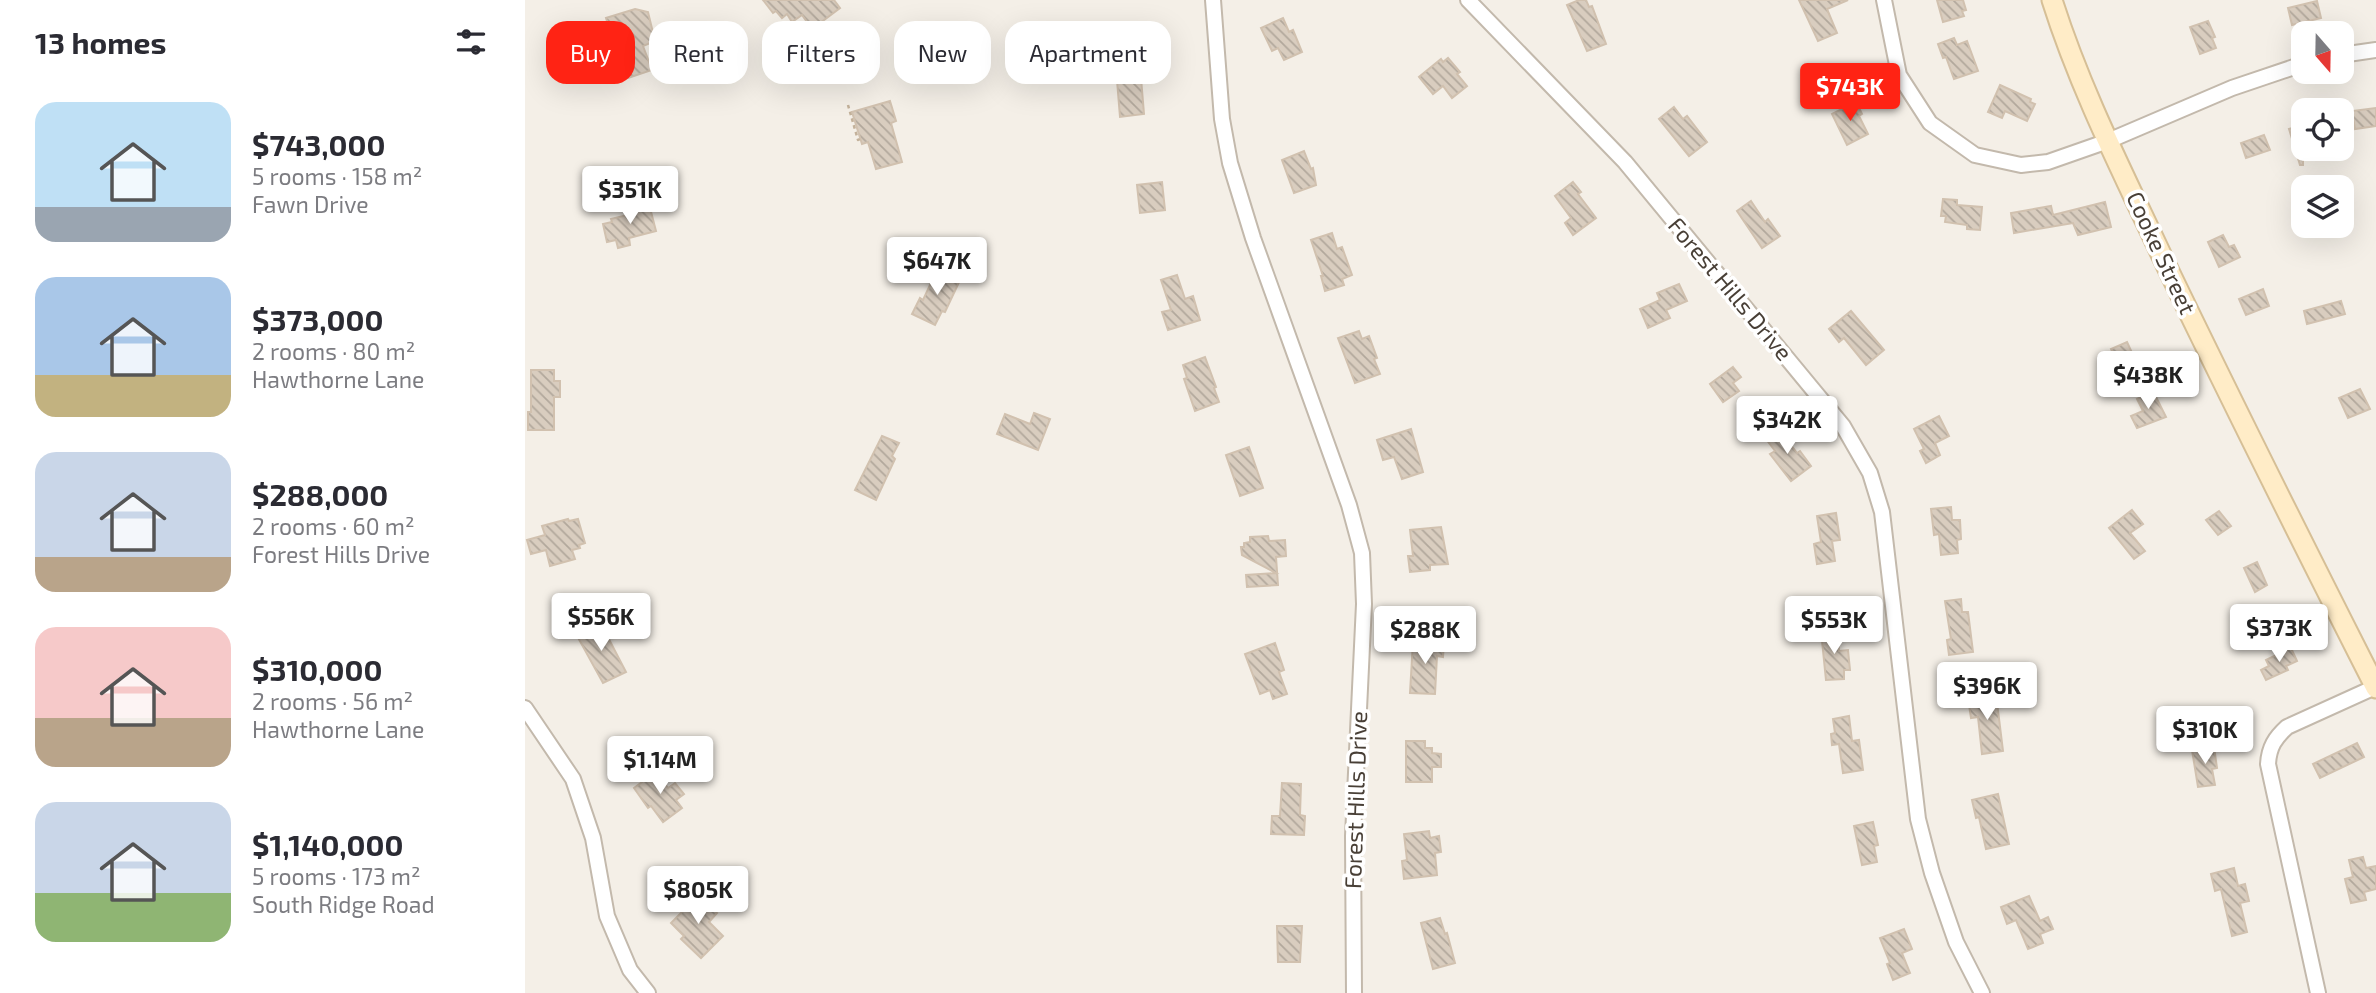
<!DOCTYPE html>
<meta charset="utf-8">
<style>
body{margin:0;font-family:"Exo 2",sans-serif;background:#f7f7f7;color:#2b2b33;height:100vh;display:flex;flex-direction:column;font-size:26px;white-space:nowrap}
*{box-sizing:border-box;margin:0}
p{font-size:23px;color:#7c7c81}
.icon{flex:none;width:38px;height:38px;fill:none;stroke:currentColor;stroke-width:2;stroke-linecap:round;stroke-linejoin:round}
.map{position:relative;flex:1;overflow:hidden}
.drawer{display:flex;flex-direction:column;background:#fff;width:525px}
.drawer>*{flex:none}
.guide{position:absolute;left:21px;top:21px;width:665px;height:63px;display:flex;gap:14px}
.needle{width:46px;rotate:160deg}
.controls{position:absolute;left:1766px;top:21px;display:grid;gap:14px}
.controls a{display:grid;place-items:center;width:63px;height:63px;border-radius:14px;background:#fff;box-shadow:0 7px 28px #0002;font-size:35px}
.price{position:absolute;translate:-50% -60px;padding:0 16px;border-radius:7px;background:#fff;color:#222;font-size:23px;line-height:46px;filter:drop-shadow(0 2px 4px #0008)}
.price::after{content:'';position:absolute;left:50%;top:42px;width:21px;height:16px;margin-left:-10px;background:inherit;clip-path:polygon(0 0,100% 0,50% 100%)}
.price.on{background:#ff2314;color:#fff}
ul{padding:0;list-style:none}
li{display:flex;align-items:center;gap:21px;height:175px;padding:0 35px}
li span{display:grid;place-items:center;flex:none;width:196px;height:140px;border-radius:21px;color:#555}
li>.icon{margin-inline-start:auto}
span .icon{width:84px;height:84px;fill:#fffc;stroke-width:1}
li b{font-size:30px}
h2{display:flex;justify-content:space-between;align-items:center;height:84px;padding:0 35px;font-size:30px}
.chip{padding:0 24px;border-radius:21px;background:#fff;box-shadow:0 7px 28px #0002;font-size:24px;line-height:63px}
.chip.on{background:#ff2314;color:#fff}
main{display:flex;flex:1;min-height:0}
.map>svg:first-child{display:block}
.building{fill:url(#building-back-hatch);stroke:#d1c1af;stroke-width:2}
.lines{fill:none;stroke-linecap:round;stroke-linejoin:round}
.street-casing{stroke:#c3b9ac;stroke-width:18}
.secondary-casing{stroke:#d6bf96;stroke-width:23}
.path{stroke:#c3b19a;stroke-width:2.5;stroke-dasharray:3.5 3.5;stroke-linecap:butt}
.street{stroke:#fff;stroke-width:14}
.secondary{stroke:#ffecc7;stroke-width:19}
.labels{text-anchor:middle;stroke-width:7;stroke-linejoin:round;paint-order:stroke}
.street-label{font-size:23px;fill:#483f36;stroke:#fff}
</style>
<main>
<section class="drawer">
<h2>13 homes<svg class="icon" aria-label="filters" viewBox="0 0 24 24"><path d="M4 7h16M4 17h16"/><circle cx="9" cy="7" r="2"/><circle cx="15" cy="17" r="2"/></svg></h2>
<ul>
<li><span style="background:linear-gradient(#bfe0f5 75%,#9aa5b1 0)"><svg class="icon" aria-label="home" viewBox="0 0 24 24"><path d="M3 11l9-7 9 7M6 9v11h12V9"/></svg></span><div><b>$743,000</b><p>5 rooms · 158 m²</p><p>Fawn Drive</p></div></li>
<li><span style="background:linear-gradient(#a9c7e8 70%,#c2b280 0)"><svg class="icon" aria-label="home" viewBox="0 0 24 24"><path d="M3 11l9-7 9 7M6 9v11h12V9"/></svg></span><div><b>$373,000</b><p>2 rooms · 80 m²</p><p>Hawthorne Lane</p></div></li>
<li><span style="background:linear-gradient(#c9d6e8 75%,#b9a48a 0)"><svg class="icon" aria-label="home" viewBox="0 0 24 24"><path d="M3 11l9-7 9 7M6 9v11h12V9"/></svg></span><div><b>$288,000</b><p>2 rooms · 60 m²</p><p>Forest Hills Drive</p></div></li>
<li><span style="background:linear-gradient(#f6c9c9 65%,#b9a48a 0)"><svg class="icon" aria-label="home" viewBox="0 0 24 24"><path d="M3 11l9-7 9 7M6 9v11h12V9"/></svg></span><div><b>$310,000</b><p>2 rooms · 56 m²</p><p>Hawthorne Lane</p></div></li>
<li><span style="background:linear-gradient(#c9d6e8 65%,#8fb573 0)"><svg class="icon" aria-label="home" viewBox="0 0 24 24"><path d="M3 11l9-7 9 7M6 9v11h12V9"/></svg></span><div><b>$1,140,000</b><p>5 rooms · 173 m²</p><p>South Ridge Road</p></div></li>
</ul>
</section>
<div class="map">
<svg width="1851" height="993" viewBox="0 0 1851 993">
<defs>
<pattern id="building-back-hatch" width="6" height="6" patternUnits="userSpaceOnUse" patternTransform="scale(1.75)"><rect width="6" height="6" fill="#d9cdbf"/><path d="M-1 5l2 2M0 0l6 6M5-1l2 2" fill="none" stroke="#b2a89c"/></pattern>
</defs>
<rect width="100%" height="100%" fill="#f4efe7"/>
<g class="building">
<polygon points="238,0 309,0 315,8 287,29 277,15 267,22 262,14 257,18 251,11 248,13"/>
<polygon points="1054,0 1061,0 1064,7 1067,6 1081,44 1062,51 1042,5"/>
<polygon points="1274,0 1323,0 1302,9 1312,33 1293,41"/>
<polygon points="1412,0 1438,0 1441,10 1437,11 1439,16 1418,22"/>
<polygon points="1792,1 1796,18 1767,25 1763,8"/>
<polygon points="110,9 123,12 130,41 118,46 127,70 103,78 96,58 85,62 82,53 88,41 81,18"/>
<polygon points="758,18 764,32 768,30 777,52 759,60 753,48 747,51 736,28"/>
<polygon points="1683,21 1690,37 1687,38 1691,48 1675,54 1665,27"/>
<polygon points="1429,38 1432,45 1442,41 1453,71 1429,79 1421,57 1418,58 1413,44"/>
<polygon points="923,58 935,72 932,74 942,86 927,98 918,86 908,94 894,77 916,59 918,62"/>
<polygon points="615,66 619,114 595,117 591,68"/>
<polygon points="1475,85 1506,99 1505,102 1510,104 1502,121 1480,111 1477,118 1463,112"/>
<polygon points="365,101 371,121 366,123 377,162 351,169 343,142 337,144 327,112"/>
<polygon points="1331,102 1337,114 1334,116 1343,134 1322,145 1307,114"/>
<polygon points="1149,107 1158,119 1162,116 1182,142 1164,156 1134,119"/>
<polygon points="1851,108 1851,126 1830,129 1827,111"/>
<polygon points="1778,125 1778,165 1775,165 1764,129"/>
<polygon points="1739,135 1745,150 1721,158 1716,143"/>
<polygon points="779,151 786,169 788,168 791,185 769,193 757,160"/>
<polygon points="637,182 640,210 615,213 612,185"/>
<polygon points="1048,182 1056,192 1053,194 1071,218 1048,235 1040,223 1046,218 1030,196"/>
<polygon points="1418,199 1432,200 1432,205 1457,207 1455,230 1442,229 1442,225 1420,222 1421,216 1416,216"/>
<polygon points="1226,201 1240,222 1243,219 1255,236 1237,248 1212,211"/>
<polygon points="1580,202 1586,227 1553,235 1548,223 1489,233 1486,213 1526,206 1528,215"/>
<polygon points="124,204 131,231 104,238 105,245 93,248 91,240 82,242 78,224 87,222 86,219 107,214 106,208"/>
<polygon points="807,233 812,249 817,247 827,275 817,279 819,285 800,291 796,276 798,276 786,240"/>
<polygon points="1698,235 1704,247 1709,245 1715,257 1694,267 1683,242"/>
<polygon points="413,268 436,278 420,312 417,311 410,325 387,314 395,298 398,300"/>
<polygon points="652,275 660,299 668,296 675,320 643,330 637,312 646,310 636,280"/>
<polygon points="1154,284 1162,301 1141,310 1145,318 1123,328 1115,309 1135,300 1132,293"/>
<polygon points="1738,289 1744,306 1721,315 1714,299"/>
<polygon points="1816,301 1820,314 1782,324 1779,311"/>
<polygon points="1326,311 1359,350 1341,365 1319,338 1314,342 1304,329"/>
<polygon points="834,331 837,339 844,336 852,358 849,359 855,374 830,383 813,338"/>
<polygon points="1602,342 1614,368 1598,375 1586,349"/>
<polygon points="680,357 691,387 689,388 694,402 670,411 659,379 662,378 658,365"/>
<polygon points="1208,367 1216,377 1208,383 1214,391 1198,402 1185,384"/>
<polygon points="6,370 29,370 29,381 35,381 35,397 29,397 29,430 3,430 3,412 6,412"/>
<polygon points="1835,389 1845,409 1823,418 1814,398"/>
<polygon points="1628,391 1641,417 1612,428 1606,416 1618,411 1612,399"/>
<polygon points="509,413 525,419 513,450 472,434 480,414 505,424"/>
<polygon points="1414,416 1424,436 1410,443 1415,455 1401,463 1395,451 1399,449 1389,429"/>
<polygon points="886,429 898,472 877,479 869,457 858,460 852,440"/>
<polygon points="1254,429 1272,453 1275,451 1286,466 1266,481 1245,454 1250,451 1241,439"/>
<polygon points="357,436 374,443 367,456 370,459 351,500 330,490"/>
<polygon points="724,447 738,488 715,496 701,455"/>
<polygon points="1426,507 1427,520 1435,520 1436,539 1432,540 1433,553 1416,555 1414,534 1409,535 1406,509"/>
<polygon points="1607,510 1618,524 1605,533 1620,551 1609,559 1584,528"/>
<polygon points="1694,511 1706,526 1693,535 1681,520"/>
<polygon points="1311,513 1315,540 1307,541 1310,561 1292,564 1289,544 1296,542 1292,516"/>
<polygon points="43,519 44,521 53,519 60,543 54,545 55,548 47,550 50,559 25,566 21,550 6,554 2,540 20,535 17,526"/>
<polygon points="916,527 923,564 905,565 905,570 885,572 883,556 888,556 885,530"/>
<polygon points="743,536 744,541 760,540 761,556 751,557 753,585 722,587 721,575 751,573 717,555 716,547 719,547 719,543 725,542 725,537"/>
<polygon points="1732,562 1742,585 1730,592 1719,568"/>
<polygon points="1436,599 1437,612 1443,612 1448,652 1424,655 1422,640 1426,639 1420,601"/>
<polygon points="75,622 101,672 78,683 51,634"/>
<polygon points="1312,629 1314,651 1323,650 1325,670 1319,670 1319,679 1301,680 1296,631"/>
<polygon points="888,641 919,642 918,657 912,656 910,694 885,693"/>
<polygon points="750,643 759,670 754,672 762,694 748,699 745,690 735,694 720,654"/>
<polygon points="1766,648 1772,661 1761,666 1763,670 1741,680 1736,670 1744,666 1741,660"/>
<polygon points="1471,694 1478,751 1457,754 1453,717 1446,718 1443,698"/>
<polygon points="1324,716 1327,741 1334,740 1338,770 1318,773 1314,744 1307,745 1306,734 1310,733 1308,719"/>
<polygon points="881,741 900,741 900,748 907,748 907,753 916,754 916,767 907,767 907,782 881,782"/>
<polygon points="1832,743 1839,757 1795,778 1788,764"/>
<polygon points="1689,747 1692,768 1687,769 1690,785 1673,787 1667,750"/>
<polygon points="131,772 143,788 150,783 159,794 151,800 157,808 138,822 126,806 123,808 109,788"/>
<polygon points="757,783 776,784 775,815 780,816 779,835 746,834 747,816 755,816"/>
<polygon points="1473,794 1484,844 1461,849 1454,817 1451,818 1447,800"/>
<polygon points="1348,822 1353,845 1349,846 1352,862 1337,865 1329,826"/>
<polygon points="904,831 905,838 914,836 916,852 910,853 912,875 879,879 877,861 882,860 879,834"/>
<polygon points="1838,857 1841,868 1851,866 1851,889 1839,892 1841,900 1826,903 1820,879 1828,877 1824,860"/>
<polygon points="1709,868 1713,886 1720,884 1724,901 1715,903 1722,932 1707,936 1696,889 1690,891 1686,874"/>
<polygon points="172,893 192,913 184,922 198,936 176,958 156,939 159,936 146,923 162,907 160,905"/>
<polygon points="1504,896 1515,921 1523,917 1528,929 1515,934 1518,943 1503,949 1491,920 1482,924 1476,907"/>
<polygon points="915,918 920,934 922,933 930,963 908,969 896,923"/>
<polygon points="752,926 777,926 775,962 753,962"/>
<polygon points="1379,929 1387,949 1377,953 1385,973 1368,980 1362,964 1365,963 1355,938"/>
</g>
<g class="lines">
<g class="street-casing">
<g id="street">
<polyline points="688,0 697,119 705,163 728,238 824,505 837,553 839,604 828,836 829,993"/>
<polyline points="943,0 1100,162 1318,426 1345,473 1357,512 1393,819 1407,873 1431,942 1457,993"/>
<polyline points="1359,0 1374,75 1405,123 1450,155 1496,165 1523,162 1583,141 1707,88 1778,64"/>
<polyline points="1816,55 1851,50"/>
<polyline points="0,708 48,779 68,838 82,916 105,970 123,993"/>
<path d="M1793,993L1743,764C1744,747 1750,738 1762,727L1850,687"/>
</g>
</g>
<g class="secondary-casing">
<path id="secondary" d="M1527,0C1556,92 1601,179 1642,267C1710,408 1780,548 1851,688"/>
</g>
<polyline class="path" points="323,105 333,140 335,139"/>
<use href="#street" class="street"/>
<use href="#secondary" class="secondary"/>
</g>
<g class="labels">
<g class="street-label">
<text transform="translate(1636 253) rotate(65)" y="8">Cooke Street</text>
<text transform="translate(1205 289) rotate(50)" y="8">Forest Hills Drive</text>
<text transform="translate(831 800) rotate(-88)" y="8">Forest Hills Drive</text>
</g>
</g>
</svg>
<div class="controls">
<a><svg class="needle" viewBox="-14 -14 28 28"><path d="M0-13l5 13h-10z" fill="#e53935"/><path d="M0 13l5-13h-10z" fill="#7c7c81"/></svg></a>
<a><svg class="icon" aria-label="locate" viewBox="0 0 24 24"><circle cx="12" cy="12" r="6"/><path d="M12 2v4M12 18v4M2 12h4M18 12h4"/></svg></a>
<a><svg class="icon" aria-label="layers" viewBox="0 0 24 24"><path d="M12 4l9 5-9 5-9-5zM3 14l9 5 9-5"/></svg></a>
</div>
<b class="price on" style="left:1325px;top:123px">$743K</b>
<b class="price" style="left:105px;top:226px">$351K</b>
<b class="price" style="left:412px;top:297px">$647K</b>
<b class="price" style="left:1623px;top:411px">$438K</b>
<b class="price" style="left:1262px;top:456px">$342K</b>
<b class="price" style="left:76px;top:653px">$556K</b>
<b class="price" style="left:1309px;top:656px">$553K</b>
<b class="price" style="left:1754px;top:664px">$373K</b>
<b class="price" style="left:900px;top:666px">$288K</b>
<b class="price" style="left:1462px;top:722px">$396K</b>
<b class="price" style="left:1680px;top:766px">$310K</b>
<b class="price" style="left:135px;top:796px">$1.14M</b>
<b class="price" style="left:173px;top:926px">$805K</b>
<div class="guide">
<a class="chip on">Buy</a>
<a class="chip">Rent</a>
<a class="chip">Filters</a>
<a class="chip">New</a>
<a class="chip">Apartment</a>
</div>
</div>
</main>
